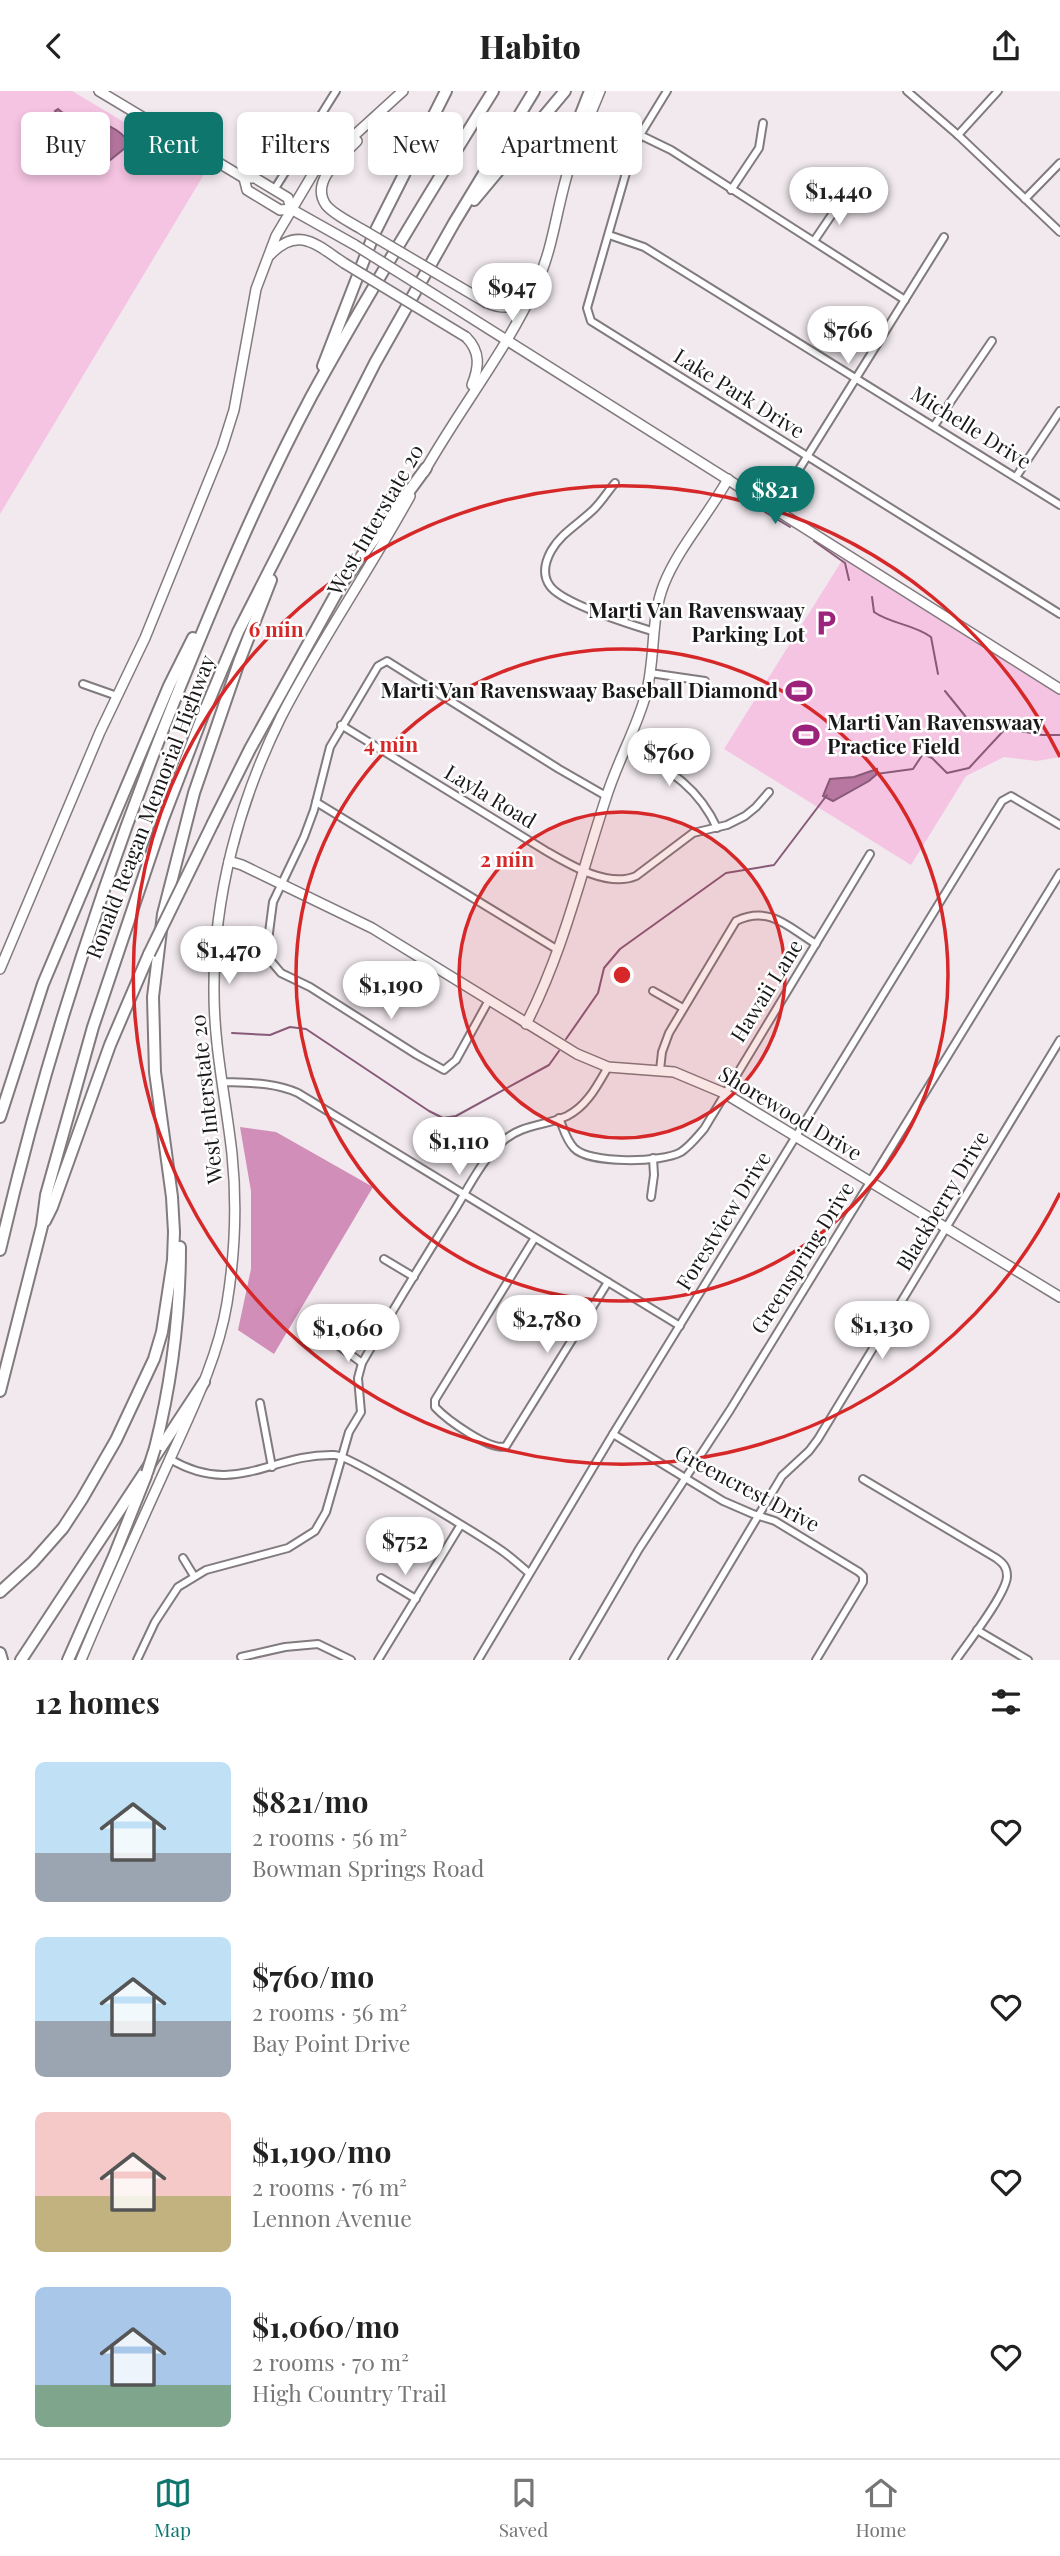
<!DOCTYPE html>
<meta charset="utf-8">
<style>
body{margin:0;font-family:"Playfair Display",serif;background:#f2f2f2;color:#222;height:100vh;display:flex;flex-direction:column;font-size:26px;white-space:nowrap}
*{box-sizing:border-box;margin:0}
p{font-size:23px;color:#767676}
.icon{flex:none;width:38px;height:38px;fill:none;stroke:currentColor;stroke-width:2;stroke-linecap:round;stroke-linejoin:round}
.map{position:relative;height:1569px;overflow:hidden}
.sheet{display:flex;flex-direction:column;background:#fff;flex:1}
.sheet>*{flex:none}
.hud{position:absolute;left:21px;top:21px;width:700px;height:63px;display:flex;gap:14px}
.price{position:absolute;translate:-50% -60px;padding:0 16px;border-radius:24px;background:#fff;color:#222;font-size:23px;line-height:46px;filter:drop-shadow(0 2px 4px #0008)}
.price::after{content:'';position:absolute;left:50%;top:42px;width:21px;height:16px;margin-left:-10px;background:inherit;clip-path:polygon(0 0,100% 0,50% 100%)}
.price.current{background:#0f766e;color:#fff}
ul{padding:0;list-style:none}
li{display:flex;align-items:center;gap:21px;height:175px;padding:0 35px}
li span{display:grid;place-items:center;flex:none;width:196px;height:140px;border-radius:10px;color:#555}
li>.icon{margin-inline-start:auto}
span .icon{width:84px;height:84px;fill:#fffc;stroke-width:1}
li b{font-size:30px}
h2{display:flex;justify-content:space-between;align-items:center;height:84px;padding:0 35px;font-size:30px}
.pill{padding:0 24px;border-radius:10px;background:#fff;box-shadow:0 4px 10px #0003;font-size:24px;line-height:63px}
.pill.current{background:#0f766e;color:#fff}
header{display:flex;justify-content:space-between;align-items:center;height:91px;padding:0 35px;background:#fff;font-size:32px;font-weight:800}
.menu{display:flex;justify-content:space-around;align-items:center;height:98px;border-top:2px solid #e0e0e0;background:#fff;font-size:19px;color:#767676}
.menu a{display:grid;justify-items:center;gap:4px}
.menu .current{color:#0f766e}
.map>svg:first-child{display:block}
.green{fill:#f5c4e2}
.forest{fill:#d08eb8}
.water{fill:#b777a1;stroke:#885a78;stroke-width:2}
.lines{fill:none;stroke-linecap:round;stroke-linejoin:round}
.stream{stroke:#885a78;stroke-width:2}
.street-casing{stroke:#817a7e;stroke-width:10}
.secondary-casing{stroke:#817a7e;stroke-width:12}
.highway-casing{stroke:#817a7e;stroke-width:14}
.street{stroke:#fff;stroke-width:6}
.secondary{stroke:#fff;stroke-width:9}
.highway{stroke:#fff;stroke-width:10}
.secondary-bridge-casing{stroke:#817a7e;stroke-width:12;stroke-linecap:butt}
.highway-bridge-casing{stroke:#817a7e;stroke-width:14;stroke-linecap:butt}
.secondary-bridge{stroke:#fff;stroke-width:9}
.highway-bridge{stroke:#fff;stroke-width:10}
.ring{fill:none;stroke:#d62828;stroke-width:3.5}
.labels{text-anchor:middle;stroke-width:5;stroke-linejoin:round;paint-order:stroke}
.street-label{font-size:21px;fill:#1a1819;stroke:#fff}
.poi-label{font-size:21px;font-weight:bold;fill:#1a1819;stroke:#fff;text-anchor:end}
.centre{fill:#d62828;stroke:#fff;stroke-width:3.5}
.ring-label{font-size:21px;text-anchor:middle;font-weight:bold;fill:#d62828;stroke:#fff;stroke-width:5;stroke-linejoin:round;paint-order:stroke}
</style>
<header><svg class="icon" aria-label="back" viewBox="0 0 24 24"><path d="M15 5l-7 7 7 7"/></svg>Habito<svg class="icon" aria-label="share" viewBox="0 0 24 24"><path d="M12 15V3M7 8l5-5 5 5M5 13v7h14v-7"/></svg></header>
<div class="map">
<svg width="1060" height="1569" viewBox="0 0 1060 1569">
<rect width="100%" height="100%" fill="#f1e9ee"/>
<g class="green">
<polygon points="0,0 72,0 206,80 0,423"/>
<polygon points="846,463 1060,603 1060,666 1037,670 1004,666 966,685 911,774 724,658"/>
</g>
<polygon class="forest" points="240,1036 276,1041 373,1096 274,1263 238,1239 251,1178 251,1100"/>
<g class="water">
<path d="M58,18C78,37 110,22 130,53L109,70L108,78L91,80L80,69L77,51L55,20Z"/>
<polygon points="877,678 877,683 869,690 833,710 823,705 830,688 854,686"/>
</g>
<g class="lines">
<g class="stream">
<polyline points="765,421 790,436"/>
<polyline points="814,450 845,472 849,489"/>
<path d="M872,506L874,521C891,533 913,533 931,546L938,583"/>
<polyline points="945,600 970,631 1042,644 1060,644"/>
<polyline points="876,683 913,678 923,663 932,667 947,682 969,677 1006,637"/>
<polyline points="232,942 270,944 290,936 306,938 429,1020 443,1027 456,1025 549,974 559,960"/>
<polyline points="566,948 598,902 604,877 620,858 726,782 774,774 827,704"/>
</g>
<g class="street-casing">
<g id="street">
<polyline points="667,0 640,44 630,68 587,217 591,230 1060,523"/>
<polyline points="907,0 958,44 1060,141"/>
<polyline points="640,44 671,59 905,209"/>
<polyline points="958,44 998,0"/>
<polyline points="274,99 336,0"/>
<polyline points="731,99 759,57 763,32"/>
<polyline points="1025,108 1060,72"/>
<polyline points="609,144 644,156 1060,414"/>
<polyline points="814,150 837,116 848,108"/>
<polyline points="934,335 992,250"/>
<polyline points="1016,386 1060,320"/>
<path d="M615,392C608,400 602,410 594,418C580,432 561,442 551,460C545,471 542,484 550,495C563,513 632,534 655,541"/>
<polyline points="775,417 944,146"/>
<polyline points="650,582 705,590"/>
<polyline points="83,593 117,605"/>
<path d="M341,634L546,760C570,774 608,797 636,785L693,742L727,734L745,725L756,716L769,701"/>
<path d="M626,654C666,678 697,693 717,737"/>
<polyline points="316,711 558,859"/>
<polyline points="653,900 683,917"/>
<polyline points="489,909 456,969 444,979 417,964 310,896 281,882 270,869 267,857 273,811 304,746 314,719 330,656 378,575 387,570 559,678 606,705"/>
<path d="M660,979L662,961L669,942L736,830C770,814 788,836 816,853"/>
<path d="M222,991C248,992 274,991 298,1002L680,1235"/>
<path d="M559,1027C563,1036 566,1049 574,1057C589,1073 662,1072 681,1061C690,1055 697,1046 704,1038L870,763"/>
<polyline points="651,1106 654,1084 653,1067"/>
<path d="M534,1148L435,1309V1316C446,1328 491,1361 506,1355L608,1191"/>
<polyline points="384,1168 414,1186"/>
<polyline points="336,1253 362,1272"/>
<polyline points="260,1312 272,1376"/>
<polyline points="613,1343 723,1410 753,1423 775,1430 859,1481 863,1485 863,1491 816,1569"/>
<path d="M170,1368C236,1407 271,1362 335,1364C349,1364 486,1448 505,1462C513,1468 521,1475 529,1482"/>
<path d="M863,1388L996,1467C1003,1472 1007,1476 1007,1485C1007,1502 967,1553 956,1569"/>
<polyline points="183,1467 194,1485"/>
<polyline points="381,1487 416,1508"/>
<polyline points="977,1539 1028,1569"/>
<polyline points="241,1566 285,1556 318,1553 351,1569"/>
<path d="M137,1569L155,1531L178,1496L206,1479L288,1457L315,1440L326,1421L349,1341L361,1321L358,1287L362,1272C391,1222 421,1173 451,1125C467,1100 481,1069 503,1050C522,1033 545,1035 567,1025C587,1015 597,995 608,976"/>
<polyline points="378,1569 460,1435"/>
<polyline points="478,1569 613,1343 1002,710 1011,705 1060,734"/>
<polyline points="574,1569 639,1458 730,1319 1060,782"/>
<polyline points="672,1569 782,1385 809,1360 818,1348 1060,949"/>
</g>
</g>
<g class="secondary-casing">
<g id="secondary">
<polyline points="99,0 244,87 255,87 288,107 291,118"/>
<path d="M357,50C343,65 309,90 326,114C334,124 352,132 363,139"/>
<polyline points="576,58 600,0"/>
<polyline points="244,87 247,99 280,119 291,118"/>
<polyline points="291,118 355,154"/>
<path d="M270,164C298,134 317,154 344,172"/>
<path d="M487,212C502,218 514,218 527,208"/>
<polyline points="454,216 1060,598"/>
<path d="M466,246C481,261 479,276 472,294"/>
<path d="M424,381C460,317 507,259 537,192C554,155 557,113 570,74"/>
<polyline points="229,770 242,774 372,837 577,963 608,976 674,981 724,1002 1060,1206"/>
<polyline points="0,878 100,641 145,547 222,357 234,319 256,198 276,145 314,81 403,0"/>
<path d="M526,933C563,861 581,783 606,707C617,671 636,639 646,603C656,566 650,528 664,493C679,456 709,423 728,388"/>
<path d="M81,1569C109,1502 139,1436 169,1370C192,1319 218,1267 227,1212C235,1163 237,1112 232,1063C226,1009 214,956 214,902C213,807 239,711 281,626C320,550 369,480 410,405"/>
</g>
</g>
<g class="highway-casing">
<g id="highway">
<polyline points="569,78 577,33 590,0"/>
<polyline points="474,109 565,0"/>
<polyline points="323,275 374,143 446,0"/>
<polyline points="213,732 250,658 342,492 426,377"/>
<polyline points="0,1026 43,893 169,595 193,547"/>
<polyline points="45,1130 52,1116 110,954 149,863"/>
<path d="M0,1159C45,966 106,779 180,596C220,497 261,400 311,306C368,202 430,101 493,0"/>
<polyline points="0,1300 42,1135 46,1104 93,936 163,728 203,624 238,541 375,272 454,132 534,0"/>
<path d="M155,1357C172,1290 180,1225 180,1156"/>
<polyline points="0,1501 33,1471 63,1437 82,1408 116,1349 154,1268 162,1241 173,1169 174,1141 172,1106 155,981 153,906 163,823 194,702 239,571 271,489"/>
<polyline points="0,1562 2,1569"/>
<polyline points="21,1569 204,1291"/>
<polyline points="68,1569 114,1465 146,1385"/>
</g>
</g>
<use href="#street" class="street"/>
<use href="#secondary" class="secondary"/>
<use href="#highway" class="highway"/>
<g class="secondary-bridge-casing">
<g id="secondary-bridge">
<polyline points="363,139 487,212"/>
<polyline points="355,154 454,216"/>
<polyline points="344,172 466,246"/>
</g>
</g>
<g class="highway-bridge-casing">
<g id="highway-bridge">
<polyline points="149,863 213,732"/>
<polyline points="147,1382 155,1357"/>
</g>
</g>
<use href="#secondary-bridge" class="secondary-bridge"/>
<use href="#highway-bridge" class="highway-bridge"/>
</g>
<circle cx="622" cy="884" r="163" fill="#d62828" fill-opacity=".12"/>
<g class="ring">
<circle cx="622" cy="884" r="163"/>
<circle cx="622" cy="884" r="326"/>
<path d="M1060 1102A489 489 0 1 1 1060 666"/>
</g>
<defs>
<g id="parking-bare" transform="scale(2.1)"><path d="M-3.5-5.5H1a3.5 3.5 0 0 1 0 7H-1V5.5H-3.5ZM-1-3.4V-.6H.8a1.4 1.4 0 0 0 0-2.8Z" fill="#9b237c" stroke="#fff" stroke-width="2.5" paint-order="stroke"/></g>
<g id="stadium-bare" transform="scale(2.1)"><path d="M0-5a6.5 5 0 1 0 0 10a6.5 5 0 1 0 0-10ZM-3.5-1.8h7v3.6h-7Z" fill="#9b237c" stroke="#fff" stroke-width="2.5" paint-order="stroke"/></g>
</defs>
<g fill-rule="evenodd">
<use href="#parking-bare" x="826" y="532"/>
<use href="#stadium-bare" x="799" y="600"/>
<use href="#stadium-bare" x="806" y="644"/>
</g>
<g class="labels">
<g class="street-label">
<text transform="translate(739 303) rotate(32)" y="7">Lake Park Drive</text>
<text transform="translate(971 337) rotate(32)" y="7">Michelle Drive</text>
<text transform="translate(376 429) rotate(-60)" y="7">West Interstate 20</text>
<text transform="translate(490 706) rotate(31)" y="7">Layla Road</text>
<text transform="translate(151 716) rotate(-69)" y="7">Ronald Reagan Memorial Highway</text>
<text transform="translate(767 900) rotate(-58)" y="7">Hawaii Lane</text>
<text transform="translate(207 1008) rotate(-96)" y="7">West Interstate 20</text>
<text transform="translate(790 1023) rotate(31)" y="7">Shorewood Drive</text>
<text transform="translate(943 1110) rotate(-59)" y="7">Blackberry Drive</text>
<text transform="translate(724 1130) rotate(-58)" y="7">Forestview Drive</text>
<text transform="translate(803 1167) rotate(-58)" y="7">Greenspring Drive</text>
<text transform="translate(747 1398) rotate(28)" y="7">Greencrest Drive</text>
</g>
<g class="poi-label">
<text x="805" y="527">Marti Van Ravenswaay<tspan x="805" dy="24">Parking Lot</tspan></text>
<text x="778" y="607">Marti Van Ravenswaay Baseball Diamond</text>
<text x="827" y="639" text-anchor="start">Marti Van Ravenswaay<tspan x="827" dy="24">Practice Field</tspan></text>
</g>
</g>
<circle cx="622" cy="884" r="10" class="centre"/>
<g class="ring-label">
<text x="276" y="546">6 min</text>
<text x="391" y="661">4 min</text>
<text x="507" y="776">2 min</text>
</g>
</svg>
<b class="price" style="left:839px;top:136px">$1,440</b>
<b class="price" style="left:512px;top:232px">$947</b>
<b class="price" style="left:848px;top:275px">$766</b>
<b class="price current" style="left:775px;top:435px">$821</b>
<b class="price" style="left:669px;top:697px">$760</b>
<b class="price" style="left:229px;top:895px">$1,470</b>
<b class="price" style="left:391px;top:930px">$1,190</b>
<b class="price" style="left:459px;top:1086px">$1,110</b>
<b class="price" style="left:547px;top:1264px">$2,780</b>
<b class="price" style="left:882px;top:1270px">$1,130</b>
<b class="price" style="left:348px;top:1273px">$1,060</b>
<b class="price" style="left:405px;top:1486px">$752</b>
<div class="hud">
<a class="pill">Buy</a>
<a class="pill current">Rent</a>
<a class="pill">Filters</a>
<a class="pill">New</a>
<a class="pill">Apartment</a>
</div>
</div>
<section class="sheet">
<h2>12 homes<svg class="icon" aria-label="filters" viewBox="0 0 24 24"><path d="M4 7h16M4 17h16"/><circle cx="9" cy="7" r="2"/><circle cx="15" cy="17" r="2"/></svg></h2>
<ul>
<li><span style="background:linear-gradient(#bfe0f5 65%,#9aa5b1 0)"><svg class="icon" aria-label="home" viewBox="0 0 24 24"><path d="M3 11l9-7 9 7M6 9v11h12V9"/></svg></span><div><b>$821/mo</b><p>2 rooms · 56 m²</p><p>Bowman Springs Road</p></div><svg class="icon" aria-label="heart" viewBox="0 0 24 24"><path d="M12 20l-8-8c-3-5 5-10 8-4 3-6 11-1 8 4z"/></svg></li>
<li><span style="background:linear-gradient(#bfe0f5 60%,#9aa5b1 0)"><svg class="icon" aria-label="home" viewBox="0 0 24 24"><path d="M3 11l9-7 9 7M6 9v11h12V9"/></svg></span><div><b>$760/mo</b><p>2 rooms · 56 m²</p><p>Bay Point Drive</p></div><svg class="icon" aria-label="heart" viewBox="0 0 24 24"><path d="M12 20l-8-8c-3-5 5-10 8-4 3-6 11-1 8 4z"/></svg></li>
<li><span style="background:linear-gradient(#f6c9c9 60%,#c2b280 0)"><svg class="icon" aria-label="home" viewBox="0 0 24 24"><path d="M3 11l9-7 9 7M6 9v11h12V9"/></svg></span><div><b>$1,190/mo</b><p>2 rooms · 76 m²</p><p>Lennon Avenue</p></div><svg class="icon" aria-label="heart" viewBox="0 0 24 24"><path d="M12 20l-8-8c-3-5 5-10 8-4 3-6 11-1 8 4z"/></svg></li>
<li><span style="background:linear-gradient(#a9c7e8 70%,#7fa58c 0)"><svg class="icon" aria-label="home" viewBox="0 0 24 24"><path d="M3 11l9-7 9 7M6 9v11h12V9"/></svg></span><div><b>$1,060/mo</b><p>2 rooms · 70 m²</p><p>High Country Trail</p></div><svg class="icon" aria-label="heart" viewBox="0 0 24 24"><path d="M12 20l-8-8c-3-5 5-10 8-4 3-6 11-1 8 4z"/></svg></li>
</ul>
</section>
<nav class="menu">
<a class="current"><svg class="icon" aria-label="map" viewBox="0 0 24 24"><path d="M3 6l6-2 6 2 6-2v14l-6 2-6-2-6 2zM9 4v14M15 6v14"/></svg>Map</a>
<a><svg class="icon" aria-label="saved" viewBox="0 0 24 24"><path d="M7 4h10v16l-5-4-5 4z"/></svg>Saved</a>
<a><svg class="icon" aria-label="home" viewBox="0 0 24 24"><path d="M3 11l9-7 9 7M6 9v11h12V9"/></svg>Home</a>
</nav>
